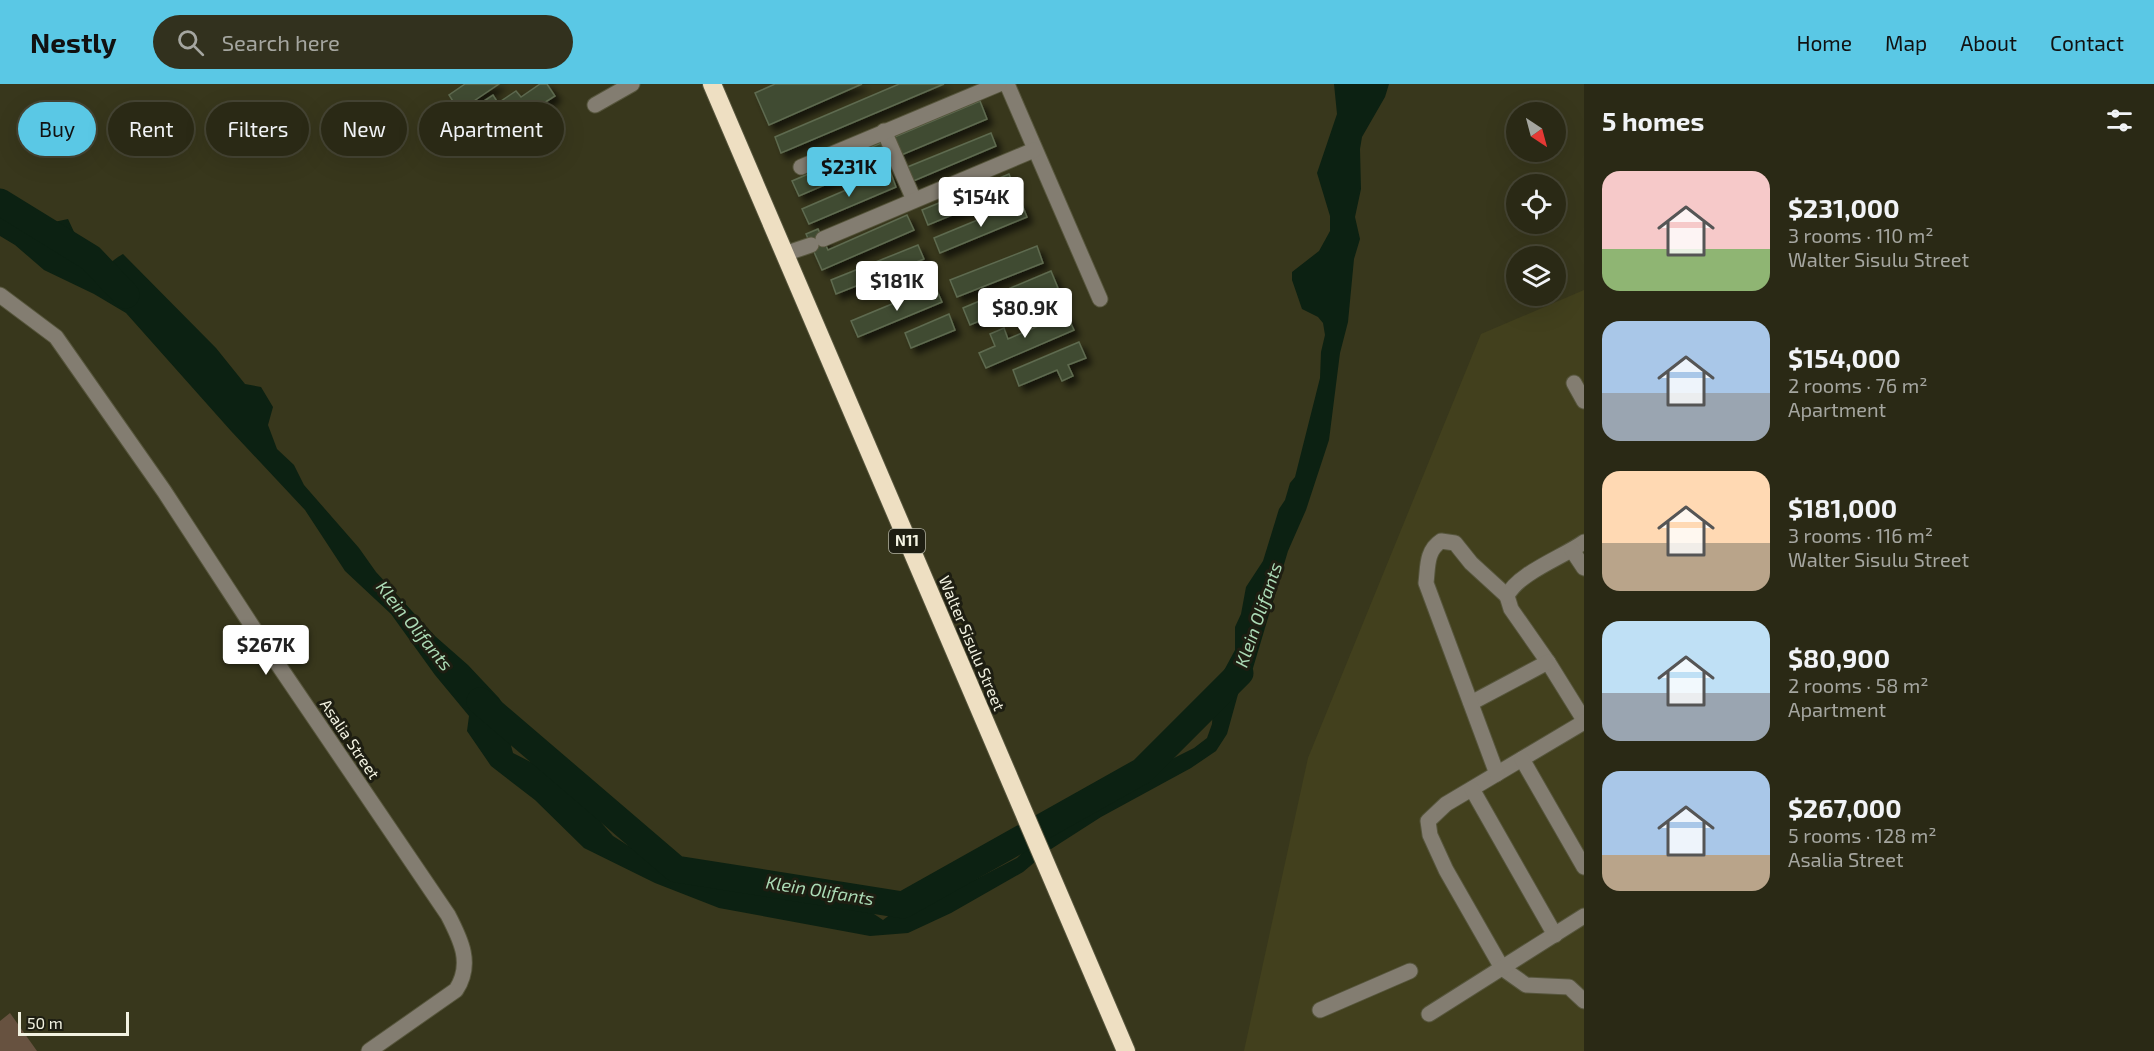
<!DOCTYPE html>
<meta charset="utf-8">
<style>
body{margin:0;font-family:"Exo 2",sans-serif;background:#32311e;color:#f1f3f6;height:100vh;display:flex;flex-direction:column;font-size:22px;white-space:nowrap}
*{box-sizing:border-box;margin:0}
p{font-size:20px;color:#a5a6a0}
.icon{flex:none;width:33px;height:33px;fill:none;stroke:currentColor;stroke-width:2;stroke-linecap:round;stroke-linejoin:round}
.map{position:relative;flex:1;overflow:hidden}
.details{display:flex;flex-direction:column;background:#2a2915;width:570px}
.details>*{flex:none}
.guide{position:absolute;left:18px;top:18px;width:570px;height:54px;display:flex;gap:12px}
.needle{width:39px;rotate:144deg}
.tools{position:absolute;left:1506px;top:18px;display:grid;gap:12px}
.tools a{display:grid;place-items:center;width:60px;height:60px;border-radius:50%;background:#2a2915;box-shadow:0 6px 24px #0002,0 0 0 2px #464534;font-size:30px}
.scale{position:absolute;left:18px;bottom:15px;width:111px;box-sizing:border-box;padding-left:6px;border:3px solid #f2f2e1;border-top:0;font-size:16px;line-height:21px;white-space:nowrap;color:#f2f2e1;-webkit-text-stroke:4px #1e1e12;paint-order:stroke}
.price{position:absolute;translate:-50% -51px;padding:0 14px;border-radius:6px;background:#fff;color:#222;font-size:20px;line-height:39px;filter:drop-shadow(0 2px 3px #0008)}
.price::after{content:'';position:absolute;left:50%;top:36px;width:18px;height:14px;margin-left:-9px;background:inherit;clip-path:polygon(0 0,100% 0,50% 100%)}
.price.current{background:#5ac8e5;color:#111}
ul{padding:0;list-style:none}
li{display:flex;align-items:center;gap:18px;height:150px;padding:0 18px}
li span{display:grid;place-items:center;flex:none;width:168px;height:120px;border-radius:18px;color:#555}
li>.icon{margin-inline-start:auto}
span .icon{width:72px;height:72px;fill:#fffc;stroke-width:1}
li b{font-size:26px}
h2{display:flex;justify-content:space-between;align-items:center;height:72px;padding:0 18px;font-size:26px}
.tag{padding:0 21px;border-radius:27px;background:#2a2915;box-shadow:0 6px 24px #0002,0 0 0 2px #464534;font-size:21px;line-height:54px}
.tag.current{background:#5ac8e5;color:#111}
header{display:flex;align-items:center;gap:36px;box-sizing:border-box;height:84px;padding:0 30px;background:#5ac8e5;color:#111}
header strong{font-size:28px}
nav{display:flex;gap:33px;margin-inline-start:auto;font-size:21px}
.search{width:420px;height:54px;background:#32311e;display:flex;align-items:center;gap:15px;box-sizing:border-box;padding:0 21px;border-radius:33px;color:#a5a6a0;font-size:22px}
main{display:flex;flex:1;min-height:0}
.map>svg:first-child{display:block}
.built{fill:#42401d}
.green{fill:#675240}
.water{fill:#0c2112}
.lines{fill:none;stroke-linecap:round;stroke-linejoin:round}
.river{stroke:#0c2112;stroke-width:27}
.building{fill:#414c33;stroke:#5e6b50;stroke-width:1.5;filter:url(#shadow)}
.minor-casing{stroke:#56553c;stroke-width:17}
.highway-casing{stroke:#56553c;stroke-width:20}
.minor{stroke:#837d71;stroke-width:15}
.highway{stroke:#eedfc2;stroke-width:18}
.labels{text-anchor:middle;stroke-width:6;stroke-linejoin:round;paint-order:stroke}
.shield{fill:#1e1e12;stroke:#b2b2a3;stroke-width:1.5}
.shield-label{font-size:15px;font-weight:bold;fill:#f2f2e1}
.street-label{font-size:16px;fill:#f2f2e1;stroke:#1e1e12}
.water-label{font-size:18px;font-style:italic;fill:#abdab5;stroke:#1e1e12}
</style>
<header>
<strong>Nestly</strong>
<div class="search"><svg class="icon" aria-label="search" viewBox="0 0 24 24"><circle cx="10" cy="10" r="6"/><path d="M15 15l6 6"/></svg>Search here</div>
<nav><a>Home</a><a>Map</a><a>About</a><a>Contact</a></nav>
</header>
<main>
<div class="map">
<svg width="1584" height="967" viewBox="0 0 1584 967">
<defs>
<filter id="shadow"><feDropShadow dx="5.5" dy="5.5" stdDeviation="3" flood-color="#0009"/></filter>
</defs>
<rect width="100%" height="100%" fill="#38371c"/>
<polygon class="built" points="1584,206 1584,967 1244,967 1308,674 1481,250"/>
<polygon class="green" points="10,929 37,967 0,967 0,937"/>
<path class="water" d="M1334,0H1389L1385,13L1362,53L1360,65L1361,105L1355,133L1360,155L1354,175L1348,238L1340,269L1329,356L1306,426L1288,467L1253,584L1240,603L1227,650L1216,667L1191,684L1101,733L1048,767L1023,788L951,829L908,849L870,852L719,824L655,799L584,764L535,716L491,682L467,647L469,632L435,591L391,530L345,487L305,426L231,347L126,229L94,210L44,186L15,161L0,152V121H16L45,140L68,135L75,150L68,169L75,177L93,188C109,183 109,178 123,170L216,264L245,300L261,303L273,323L268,341L277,365L294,381L304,401L359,464L376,488L435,552L468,581L499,614L507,626L508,650L513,669L562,694L613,752L635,766L671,771L691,781L715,799L836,822L868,826L883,836L891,830L949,809L1017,774L1041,750L1125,703L1139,698L1164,679L1194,664L1207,654L1212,640L1214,605L1235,566V543L1241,530L1246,503L1263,477L1279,425L1285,416L1290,399L1295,393L1320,294L1321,268L1325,251L1323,239L1318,233L1302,225L1292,196V188L1319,167L1330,147V132L1317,89L1337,30Z"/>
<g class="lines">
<g class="river">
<polyline points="0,118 91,174 126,211"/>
<polyline points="480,617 676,785 903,821 1142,687 1240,589"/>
</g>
</g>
<g class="building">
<polygon points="465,0 499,0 459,27 449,11"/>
<polygon points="540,0 547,0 555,12 530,28 527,23 508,36 504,30 486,42 482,37 473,43 464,30 493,11 498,19 516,7 521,13"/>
<polygon points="775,0 862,0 769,41 755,9"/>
<polygon points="899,0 944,0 781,69 775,53"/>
<polygon points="980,17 987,35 899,72 892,54"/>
<polygon points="991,49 996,62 911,98 905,84"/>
<polygon points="881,59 887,74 799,112 792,97"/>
<polygon points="890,87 896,103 809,140 802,125"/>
<polygon points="1009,90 1015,105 928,141 922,126"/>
<polygon points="1021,118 1027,133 940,169 934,154"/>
<polygon points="907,131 914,146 822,186 806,150 818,145 828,166"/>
<polygon points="918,161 924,175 836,210 831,196"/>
<polygon points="1037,162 1043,179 957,213 950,196"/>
<polygon points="1051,187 1058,204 970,241 963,224"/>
<polygon points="935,202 942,218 858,253 851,237"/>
<polygon points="1046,228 1050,238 1067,231 1074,246 986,284 979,269 995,262 990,250 1004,244 1008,255 1038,242 1034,233"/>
<polygon points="949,230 955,246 911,264 905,249"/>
<polygon points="1079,258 1086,274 1068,281 1073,292 1062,297 1057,286 1019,302 1013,286"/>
</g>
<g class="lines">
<g class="minor-casing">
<g id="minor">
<polyline points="1007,0 1100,215"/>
<polyline points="595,21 632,0"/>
<polyline points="884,47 914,116"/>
<polyline points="801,83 999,0"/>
<polyline points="823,155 1034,66"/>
<polyline points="784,170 811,161"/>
<path d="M0,211L56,253L164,407L256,548L448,831C461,856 473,880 456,906L369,967"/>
<polyline points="1574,299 1584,317"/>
<path d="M1584,458C1563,473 1518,489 1507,512L1511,525L1548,578L1584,636"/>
<polyline points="1572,466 1584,484"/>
<polyline points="1471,619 1548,578"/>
<polyline points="1584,638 1446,720 1428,737 1430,751 1446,786 1502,884 1526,901 1569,903 1584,917"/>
<polyline points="1522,675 1584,783"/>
<path d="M1497,690L1426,499C1428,483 1426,467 1441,457L1455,459L1471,479L1507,512"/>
<polyline points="1472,705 1555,851"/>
<polyline points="1320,926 1410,887"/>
<polyline points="1429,930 1584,832"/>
</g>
</g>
<g class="highway-casing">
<polyline id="highway" points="712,0 1126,967"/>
</g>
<use href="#minor" class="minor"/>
<use href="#highway" class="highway"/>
</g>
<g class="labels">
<rect class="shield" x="889" y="445" width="36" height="24" rx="4.5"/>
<g class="shield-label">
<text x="907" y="462">N11</text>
</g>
<g class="street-label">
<text transform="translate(972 559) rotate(67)" y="6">Walter Sisulu Street</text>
<text transform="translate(350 655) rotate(56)" y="6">Asalia Street</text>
</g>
<g class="water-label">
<text transform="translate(1259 531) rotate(-71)" y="6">Klein Olifants</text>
<text transform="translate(414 542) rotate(51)" y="6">Klein Olifants</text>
<text transform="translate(820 807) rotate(9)" y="6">Klein Olifants</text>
</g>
</g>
</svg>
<div class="tools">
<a><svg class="needle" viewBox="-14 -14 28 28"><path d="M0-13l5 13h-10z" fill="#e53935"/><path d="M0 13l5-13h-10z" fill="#a5a6a0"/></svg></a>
<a><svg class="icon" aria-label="locate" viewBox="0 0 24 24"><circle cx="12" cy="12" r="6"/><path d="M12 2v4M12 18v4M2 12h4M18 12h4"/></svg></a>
<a><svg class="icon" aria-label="layers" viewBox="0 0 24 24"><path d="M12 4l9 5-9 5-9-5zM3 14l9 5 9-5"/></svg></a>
</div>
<div class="scale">50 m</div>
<b class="price current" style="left:849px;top:114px">$231K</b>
<b class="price" style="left:981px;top:144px">$154K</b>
<b class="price" style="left:897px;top:228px">$181K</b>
<b class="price" style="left:1025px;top:255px">$80.9K</b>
<b class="price" style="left:266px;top:592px">$267K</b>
<div class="guide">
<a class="tag current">Buy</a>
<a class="tag">Rent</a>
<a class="tag">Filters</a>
<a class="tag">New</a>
<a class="tag">Apartment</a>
</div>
</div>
<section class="details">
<h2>5 homes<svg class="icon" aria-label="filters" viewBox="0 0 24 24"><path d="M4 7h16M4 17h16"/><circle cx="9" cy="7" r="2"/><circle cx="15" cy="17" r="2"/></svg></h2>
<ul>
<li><span style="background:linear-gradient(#f6c9c9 65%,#8fb573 0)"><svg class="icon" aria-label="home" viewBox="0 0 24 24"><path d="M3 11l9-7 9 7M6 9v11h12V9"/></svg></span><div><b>$231,000</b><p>3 rooms · 110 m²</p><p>Walter Sisulu Street</p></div></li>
<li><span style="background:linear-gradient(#a9c7e8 60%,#9aa5b1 0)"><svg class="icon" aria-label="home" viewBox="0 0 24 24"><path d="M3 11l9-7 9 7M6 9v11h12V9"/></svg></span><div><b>$154,000</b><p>2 rooms · 76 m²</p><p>Apartment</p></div></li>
<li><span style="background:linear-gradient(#ffd9b3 60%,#b9a48a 0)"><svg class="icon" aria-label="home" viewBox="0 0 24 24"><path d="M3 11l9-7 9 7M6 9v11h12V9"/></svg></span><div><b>$181,000</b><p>3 rooms · 116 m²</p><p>Walter Sisulu Street</p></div></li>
<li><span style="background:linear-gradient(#bfe0f5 60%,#9aa5b1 0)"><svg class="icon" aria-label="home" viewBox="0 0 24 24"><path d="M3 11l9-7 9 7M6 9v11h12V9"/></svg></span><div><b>$80,900</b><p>2 rooms · 58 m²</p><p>Apartment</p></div></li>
<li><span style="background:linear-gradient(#a9c7e8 70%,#b9a48a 0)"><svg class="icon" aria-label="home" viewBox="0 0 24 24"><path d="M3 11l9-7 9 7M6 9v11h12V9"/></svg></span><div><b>$267,000</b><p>5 rooms · 128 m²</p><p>Asalia Street</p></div></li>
</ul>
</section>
</main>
